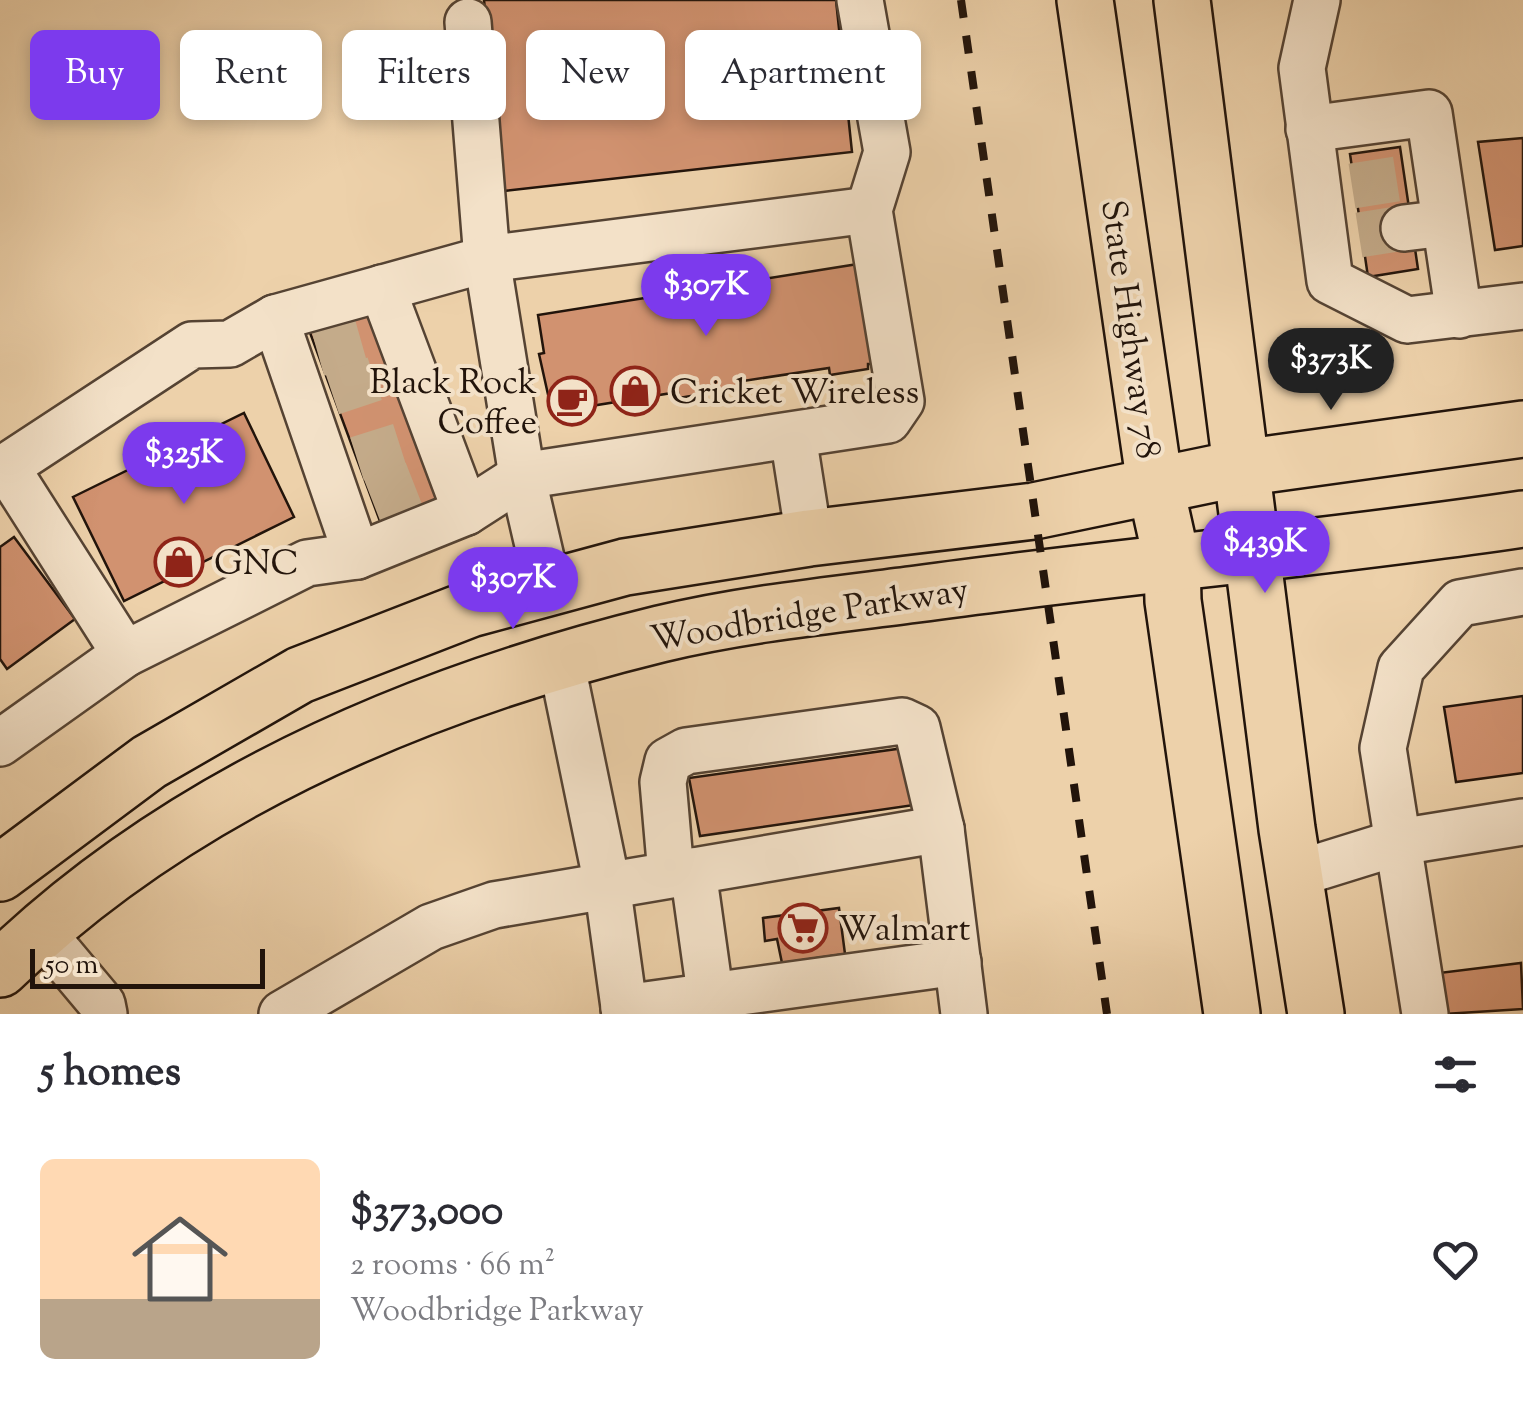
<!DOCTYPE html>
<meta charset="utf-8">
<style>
body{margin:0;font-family:"Sorts Mill Goudy",serif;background:#f2f2f3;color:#2b2b33;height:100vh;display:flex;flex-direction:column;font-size:38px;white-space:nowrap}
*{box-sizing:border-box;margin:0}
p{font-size:32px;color:#7c7c81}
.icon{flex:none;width:55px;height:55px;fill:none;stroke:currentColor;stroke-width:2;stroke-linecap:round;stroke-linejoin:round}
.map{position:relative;height:1014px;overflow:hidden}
.side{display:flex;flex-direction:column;background:#fff;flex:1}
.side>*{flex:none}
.top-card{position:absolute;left:30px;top:30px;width:1000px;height:90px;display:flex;gap:20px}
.scale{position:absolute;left:30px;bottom:25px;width:235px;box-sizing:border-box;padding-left:10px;border:5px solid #22140b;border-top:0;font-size:28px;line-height:35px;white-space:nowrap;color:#22140b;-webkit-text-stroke:8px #f3e1c8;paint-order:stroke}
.price{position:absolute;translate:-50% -85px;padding:0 22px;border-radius:35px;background:#7c3aed;color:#fff;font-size:32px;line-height:65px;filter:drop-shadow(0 2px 5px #0008)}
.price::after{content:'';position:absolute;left:50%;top:60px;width:30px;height:22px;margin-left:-15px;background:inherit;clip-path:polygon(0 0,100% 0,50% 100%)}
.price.selected{background:#222;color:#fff}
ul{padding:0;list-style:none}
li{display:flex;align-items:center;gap:30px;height:250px;padding:0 40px}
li+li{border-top:2px solid #e1e1e2}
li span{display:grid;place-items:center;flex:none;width:280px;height:200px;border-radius:15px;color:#555}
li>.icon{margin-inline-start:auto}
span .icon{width:120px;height:120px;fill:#fffc;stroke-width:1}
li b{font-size:42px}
h2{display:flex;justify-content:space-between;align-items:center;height:120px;padding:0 40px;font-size:42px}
.pill{padding:0 35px;border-radius:15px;background:#fff;box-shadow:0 5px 15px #0003;font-size:35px;line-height:90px}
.pill.selected{background:#7c3aed;color:#fff}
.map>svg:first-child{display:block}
.building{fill:#d19270;stroke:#22140b;stroke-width:2.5}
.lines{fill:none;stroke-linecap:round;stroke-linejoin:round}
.minor-tunnel{stroke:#c4ab8a;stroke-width:45;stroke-dasharray:45 22;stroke-linecap:butt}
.minor-casing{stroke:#554333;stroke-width:50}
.major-casing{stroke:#22140b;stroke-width:60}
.minor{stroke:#f3e1c8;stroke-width:45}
.major{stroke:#edd1aa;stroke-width:55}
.rail{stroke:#22140b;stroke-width:8;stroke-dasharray:18 18;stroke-linecap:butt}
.labels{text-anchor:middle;stroke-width:8;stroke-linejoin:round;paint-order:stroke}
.street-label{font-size:35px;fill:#22140b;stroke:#f3e1c8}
.poi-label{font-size:35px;fill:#22140b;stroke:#f3e1c8;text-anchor:start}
</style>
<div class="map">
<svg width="1523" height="1014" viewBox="0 0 1523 1014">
<rect width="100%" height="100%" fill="#edd1aa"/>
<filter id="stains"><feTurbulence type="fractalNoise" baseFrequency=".002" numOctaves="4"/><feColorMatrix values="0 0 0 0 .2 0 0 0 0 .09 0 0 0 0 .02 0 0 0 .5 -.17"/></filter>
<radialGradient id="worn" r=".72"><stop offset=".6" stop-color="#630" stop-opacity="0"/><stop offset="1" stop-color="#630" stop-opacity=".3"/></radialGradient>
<g class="building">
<polygon points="484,0 836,0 852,152 504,191"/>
<polygon points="1523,138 1523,246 1495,250 1478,142"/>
<polygon points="1400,147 1418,269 1368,277 1350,154"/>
<polygon points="858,264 873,364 868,364 868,369 830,375 829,368 743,381 744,387 679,398 678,392 560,411 559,406 551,408 539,354 544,353 538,315"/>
<polygon points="373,305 448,507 384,532 309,330"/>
<polygon points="244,413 294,517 124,601 73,497"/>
<polygon points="14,537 75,619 7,669 0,659 0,547"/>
<polygon points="1523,696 1523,773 1456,782 1444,707"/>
<polygon points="904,748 914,805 700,836 689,778"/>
<polygon points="839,908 845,954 782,963 777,939 765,941 763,918"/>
<polygon points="1521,963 1523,1009 1444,1014 1439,973"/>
</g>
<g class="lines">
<g class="minor-tunnel">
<polyline points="1352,186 1397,179"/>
<polyline points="1359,235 1404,228"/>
<polyline points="318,354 385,335"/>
<polyline points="332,393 398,371"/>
<polyline points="357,459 423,438"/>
<polyline points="372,500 436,475"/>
</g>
<g class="minor-casing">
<g id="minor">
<polyline points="1317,0 1302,68 1330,281 1407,320 1523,306"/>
<polyline points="468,22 487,259 869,210"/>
<polyline points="1309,129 1429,113 1459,315"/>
<polyline points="1404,228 1445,223"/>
<polyline points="382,288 466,512"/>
<polyline points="275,318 357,556"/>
<polyline points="793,436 809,538"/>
<polyline points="125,654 307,563 357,556 466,512 522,476 888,420 901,401 869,210 887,152 860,0"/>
<polyline points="561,661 607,884 625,1014"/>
<polyline points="0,743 125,654 6,467 192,345 230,344 275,318 487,259 522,476 548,588"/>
<polyline points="693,871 713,1014"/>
<polyline points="671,874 663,782 668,761 686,751 902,721 917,728 941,829"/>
<polyline points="1296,874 1399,842 1523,822"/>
<polyline points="40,930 102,1004 104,1014"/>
<polyline points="624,1008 958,962"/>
<polyline points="282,1014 431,927 494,905 941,829 964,1014"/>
<polyline points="1425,1014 1383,748 1401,668 1460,603 1523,592"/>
</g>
</g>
<g class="major-casing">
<g id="major">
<polyline points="1085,0 1155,485 1172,561 1173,601 1232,1014"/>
<polyline points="1182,0 1287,829 1316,1014"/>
<polyline points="0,873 149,762 300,675 470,609 625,567 809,538 1034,511 1241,468 1523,429"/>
<path d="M0,969C179,795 419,693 660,634C743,614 832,605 917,594C1119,566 1322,549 1523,519"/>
</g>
</g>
<use href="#minor" class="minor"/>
<use href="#major" class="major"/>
<polyline class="rail" points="961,0 1107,1014"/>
</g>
<defs>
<g id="shop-ring" transform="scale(2.5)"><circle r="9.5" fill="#f3e1c8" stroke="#8f2418" stroke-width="1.5"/><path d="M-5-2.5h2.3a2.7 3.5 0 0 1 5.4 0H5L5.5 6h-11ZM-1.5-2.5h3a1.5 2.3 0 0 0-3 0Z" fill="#8f2418"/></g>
<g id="cafe-ring" transform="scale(2.5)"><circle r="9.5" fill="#f3e1c8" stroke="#8f2418" stroke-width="1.5"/><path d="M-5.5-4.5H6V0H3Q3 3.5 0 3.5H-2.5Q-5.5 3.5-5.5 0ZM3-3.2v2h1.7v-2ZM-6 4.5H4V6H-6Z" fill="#8f2418"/></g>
<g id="supermarket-ring" transform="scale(2.5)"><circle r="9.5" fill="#f3e1c8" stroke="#8f2418" stroke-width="1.5"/><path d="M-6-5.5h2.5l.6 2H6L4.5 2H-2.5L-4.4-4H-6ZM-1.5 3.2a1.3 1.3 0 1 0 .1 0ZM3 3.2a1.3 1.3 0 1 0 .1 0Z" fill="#8f2418"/></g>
</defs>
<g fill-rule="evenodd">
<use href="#shop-ring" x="635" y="391"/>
<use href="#cafe-ring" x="572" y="401"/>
<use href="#shop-ring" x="179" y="562"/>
<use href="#supermarket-ring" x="803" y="928"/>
</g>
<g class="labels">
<g class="street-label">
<text transform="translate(1132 329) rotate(82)" y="12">State Highway 78</text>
<text transform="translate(809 613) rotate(-9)" y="12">Woodbridge Parkway</text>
</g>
<g class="poi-label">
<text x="537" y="393" text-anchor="end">Black Rock<tspan x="537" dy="40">Coffee</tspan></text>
<text x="670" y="403">Cricket Wireless</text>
<text x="214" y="574">GNC</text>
<text x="838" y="940">Walmart</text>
</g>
</g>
<rect width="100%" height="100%" filter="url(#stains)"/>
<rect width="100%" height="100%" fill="url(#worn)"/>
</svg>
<div class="scale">50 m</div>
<b class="price" style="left:706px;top:339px">$307K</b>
<b class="price selected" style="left:1331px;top:413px">$373K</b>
<b class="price" style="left:184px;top:507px">$325K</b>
<b class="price" style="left:1265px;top:596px">$439K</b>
<b class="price" style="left:513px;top:632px">$307K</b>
<div class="top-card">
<a class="pill selected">Buy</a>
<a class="pill">Rent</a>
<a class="pill">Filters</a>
<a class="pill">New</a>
<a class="pill">Apartment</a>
</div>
</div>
<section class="side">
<h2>5 homes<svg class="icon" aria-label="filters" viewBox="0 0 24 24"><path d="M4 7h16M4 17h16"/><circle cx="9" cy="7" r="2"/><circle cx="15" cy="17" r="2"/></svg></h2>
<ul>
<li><span style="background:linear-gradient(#ffd9b3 70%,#b9a48a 0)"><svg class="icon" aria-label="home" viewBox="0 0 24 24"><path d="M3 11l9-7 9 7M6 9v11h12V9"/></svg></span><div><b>$373,000</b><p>2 rooms · 66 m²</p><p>Woodbridge Parkway</p></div><svg class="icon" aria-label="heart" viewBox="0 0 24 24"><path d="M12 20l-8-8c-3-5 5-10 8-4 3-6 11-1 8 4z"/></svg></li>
</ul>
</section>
